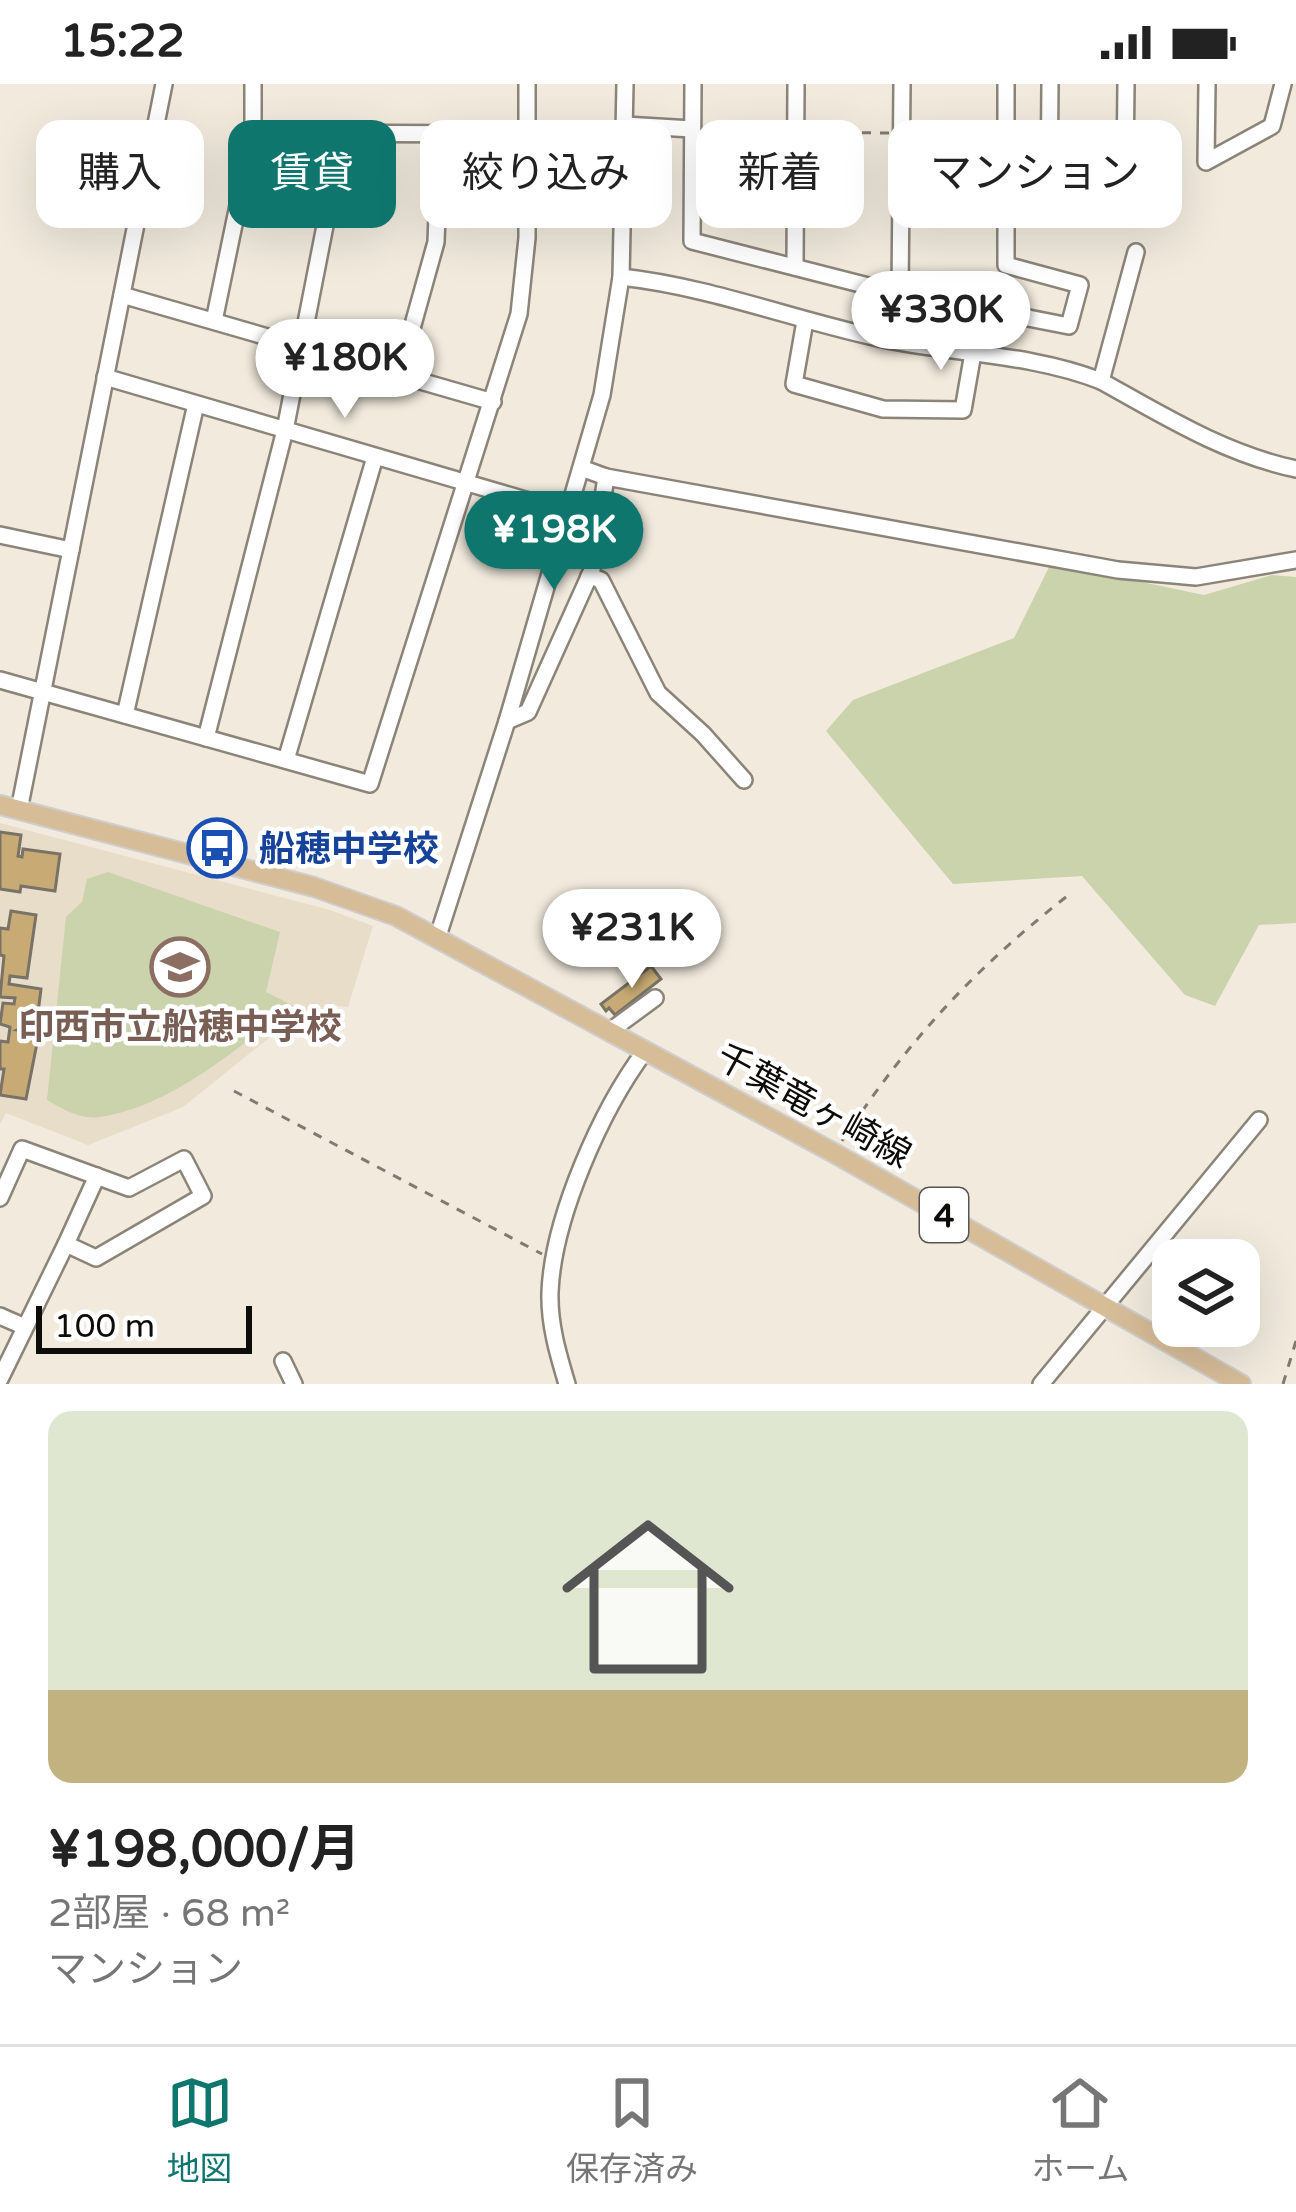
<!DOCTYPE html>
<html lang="ja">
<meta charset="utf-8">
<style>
body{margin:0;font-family:"Varela Round","Noto Sans JP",sans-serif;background:#f2f2f2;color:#222;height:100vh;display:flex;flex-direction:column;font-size:45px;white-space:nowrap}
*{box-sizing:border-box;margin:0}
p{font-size:39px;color:#767676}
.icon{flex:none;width:66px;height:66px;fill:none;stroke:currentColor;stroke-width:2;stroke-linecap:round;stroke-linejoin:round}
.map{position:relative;height:1300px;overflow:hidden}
.drawer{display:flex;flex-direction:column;background:#fff;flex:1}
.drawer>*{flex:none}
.guide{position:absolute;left:36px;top:36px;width:1224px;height:108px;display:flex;gap:24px}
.tools{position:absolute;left:1152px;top:1155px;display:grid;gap:24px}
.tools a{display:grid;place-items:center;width:108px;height:108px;border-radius:24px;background:#fff;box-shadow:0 12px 48px #0002;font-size:60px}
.scale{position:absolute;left:36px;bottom:30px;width:216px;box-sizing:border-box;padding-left:12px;border:6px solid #0e0c08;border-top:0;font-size:33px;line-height:42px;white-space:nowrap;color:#0e0c08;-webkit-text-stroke:9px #fff;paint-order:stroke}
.price{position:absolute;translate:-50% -102px;padding:0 27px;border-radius:42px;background:#fff;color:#222;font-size:39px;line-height:78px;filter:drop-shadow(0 3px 6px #0008)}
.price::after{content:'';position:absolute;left:50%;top:72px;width:36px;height:27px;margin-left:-18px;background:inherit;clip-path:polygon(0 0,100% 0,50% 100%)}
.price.current{background:#0f766e;color:#fff}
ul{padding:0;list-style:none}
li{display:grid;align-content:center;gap:24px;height:636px;padding:0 48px}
li span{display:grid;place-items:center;height:372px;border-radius:24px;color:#555}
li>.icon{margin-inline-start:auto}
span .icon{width:216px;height:216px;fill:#fffc;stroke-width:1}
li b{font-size:51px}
.pill{padding:0 42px;border-radius:24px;background:#fff;box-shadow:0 12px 48px #0002;font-size:42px;line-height:108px}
.pill.current{background:#0f766e;color:#fff}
.status{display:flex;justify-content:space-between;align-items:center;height:84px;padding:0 60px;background:#fff;direction:ltr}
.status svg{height:33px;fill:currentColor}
.tabs{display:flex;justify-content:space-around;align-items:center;height:168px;border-top:3px solid #e0e0e0;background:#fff;font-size:33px;color:#767676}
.tabs a{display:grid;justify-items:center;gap:6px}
.tabs .current{color:#0f766e}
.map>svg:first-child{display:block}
.built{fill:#e7ddc9}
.green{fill:#cad3ab}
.building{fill:#c8ab74;stroke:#787267;stroke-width:3}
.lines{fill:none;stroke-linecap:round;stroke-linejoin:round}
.minor-casing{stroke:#8b8479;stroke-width:20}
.major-casing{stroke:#cfcece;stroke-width:22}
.path{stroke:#7f7a72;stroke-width:3;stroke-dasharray:9 9;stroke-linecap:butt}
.minor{stroke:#fff;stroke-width:15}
.major{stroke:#d7bc98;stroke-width:18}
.labels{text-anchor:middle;stroke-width:9;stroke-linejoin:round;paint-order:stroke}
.shield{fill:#fff;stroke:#565552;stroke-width:3}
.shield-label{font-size:33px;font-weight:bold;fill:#0e0c08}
.transit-label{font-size:36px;font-weight:bold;fill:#164399;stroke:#fff;text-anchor:start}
.education-label{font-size:36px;font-weight:bold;fill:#785e54;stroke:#fff}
.street-label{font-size:36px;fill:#0e0c08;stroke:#fff}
</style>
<div class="status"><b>15:22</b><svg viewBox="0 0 49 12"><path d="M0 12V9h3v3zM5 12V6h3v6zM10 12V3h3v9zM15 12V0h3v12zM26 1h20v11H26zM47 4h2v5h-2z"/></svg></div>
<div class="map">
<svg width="1296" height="1300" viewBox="0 0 1296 1300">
<rect width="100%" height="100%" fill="#f1eadd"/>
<polygon class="built" points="0,739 330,826 373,842 348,923 330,921 322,940 295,933 183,1023 88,1061 6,1029 0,1040"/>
<g class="green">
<polygon points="1051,479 1204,511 1272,491 1296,493 1296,839 1259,841 1215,922 1185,911 1082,792 953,800 826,647 853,616 1014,554"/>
<path d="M108,788L280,848L266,908L294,922C234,965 175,1021 100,1033C81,1036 62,1025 47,1016L66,833L82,818L87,795Z"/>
</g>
<g class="building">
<polygon points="0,748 21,751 18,772 22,773 23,765 60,770 55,807 21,802 20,808 0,805"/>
<polygon points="11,827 36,831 27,894 10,892 9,900 41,905 36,945 23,943 17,946 39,949 26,1015 0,1011 4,985 0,985 0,957 8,958 10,943 0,940 3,919 14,920 15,914 0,913 4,872 0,871 0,844 8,845"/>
<polygon points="651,882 661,895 615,931 609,924 606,927 601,920"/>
</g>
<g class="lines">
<g class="minor-casing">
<g id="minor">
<polyline points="693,0 692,157 876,204 1069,242 1080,201 1006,181 1006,0"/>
<polyline points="1050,0 1049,105 1125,126 1129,111 1125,86 1126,0"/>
<polyline points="1207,0 1206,78 1272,42 1283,0"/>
<polyline points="625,41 692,45"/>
<polyline points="253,49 527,50"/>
<polyline points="795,183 796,0"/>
<path d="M621,193C713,203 802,239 892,257C962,270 1035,271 1101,297L1136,168"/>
<polyline points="900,209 902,0"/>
<polyline points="122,211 493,318"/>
<polyline points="214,237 253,49 253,0"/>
<polyline points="805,237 794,300 883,325 963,326 973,269"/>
<polyline points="963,267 971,222"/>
<polyline points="399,291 436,158 440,50"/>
<polyline points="105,293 570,429"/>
<path d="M1101,297C1164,332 1225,370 1296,385"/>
<polyline points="584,385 606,393 1118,486 1196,493 1296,476"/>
<polyline points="0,451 71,466"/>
<polyline points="589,492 601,496 658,609 703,650 744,696"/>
<polyline points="0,596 370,700 519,230 527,154 527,0"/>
<polyline points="125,631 196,320"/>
<polyline points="507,637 528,628 592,486 606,393"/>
<polyline points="206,654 285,346 343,50"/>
<polyline points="286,676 375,373"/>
<polyline points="19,726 164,0"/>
<polyline points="438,852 507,637 602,311 621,193 625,0"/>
<polyline points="610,947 655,914"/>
<polyline points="0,1114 22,1065 129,1104 184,1075 203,1112 96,1174 66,1160 0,1295"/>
<polyline points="66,1160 97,1092"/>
<polyline points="0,1232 25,1243"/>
<polyline points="283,1277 294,1300"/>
<path d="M567,1300C558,1270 549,1240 550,1208C553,1134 601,1026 645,967"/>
<polyline points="1041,1300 1259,1036"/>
</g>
</g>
<g class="major-casing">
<polyline id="major" points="0,721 314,803 396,832 834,1069 1241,1300"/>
</g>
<g class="path">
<polyline points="706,45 781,47"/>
<polyline points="808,48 889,49"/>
<polyline points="916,49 990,46"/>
<polyline points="234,1007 542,1170"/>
<path d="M842,1057C906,959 974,885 1066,813"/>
<polyline points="1283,1300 1296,1257"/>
</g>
<use href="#minor" class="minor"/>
<use href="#major" class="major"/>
</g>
<defs>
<g id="bus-ring" transform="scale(3)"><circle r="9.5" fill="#fff" stroke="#1a4fb4" stroke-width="1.5"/><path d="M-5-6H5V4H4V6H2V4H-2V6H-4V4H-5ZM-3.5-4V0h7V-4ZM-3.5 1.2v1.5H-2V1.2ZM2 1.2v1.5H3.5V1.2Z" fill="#1a4fb4"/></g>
<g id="school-ring" transform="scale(3)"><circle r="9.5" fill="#fff" stroke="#8d6e63" stroke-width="1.5"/><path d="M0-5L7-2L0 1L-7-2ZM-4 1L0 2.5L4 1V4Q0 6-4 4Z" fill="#8d6e63"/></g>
</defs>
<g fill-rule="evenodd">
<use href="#bus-ring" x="217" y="764"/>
<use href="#school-ring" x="180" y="883"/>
</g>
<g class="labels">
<rect class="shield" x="920" y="1104" width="48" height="54" rx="9"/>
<g class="shield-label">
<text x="944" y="1143">4</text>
</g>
<g class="transit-label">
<text x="259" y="777">船穂中学校</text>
</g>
<g class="education-label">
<text x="180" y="955">印西市立船穂中学校</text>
</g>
<g class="street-label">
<text transform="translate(814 1021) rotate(29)" y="13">千葉竜ヶ崎線</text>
</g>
</g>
</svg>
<div class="tools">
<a><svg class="icon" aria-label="layers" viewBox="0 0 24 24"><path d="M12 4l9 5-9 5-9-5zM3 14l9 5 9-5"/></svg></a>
</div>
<div class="scale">100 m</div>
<b class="price" style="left:941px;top:289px">¥330K</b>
<b class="price" style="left:345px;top:337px">¥180K</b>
<b class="price current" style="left:554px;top:509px">¥198K</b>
<b class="price" style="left:632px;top:907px">¥231K</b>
<div class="guide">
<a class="pill">購入</a>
<a class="pill current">賃貸</a>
<a class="pill">絞り込み</a>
<a class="pill">新着</a>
<a class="pill">マンション</a>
</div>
</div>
<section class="drawer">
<ul>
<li><span style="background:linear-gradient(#dfe7d0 75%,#c2b280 0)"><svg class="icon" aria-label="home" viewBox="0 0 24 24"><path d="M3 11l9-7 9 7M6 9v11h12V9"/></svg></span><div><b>¥198,000/月</b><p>2部屋 · 68 m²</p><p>マンション</p></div></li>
</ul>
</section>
<nav class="tabs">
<a class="current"><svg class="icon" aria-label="map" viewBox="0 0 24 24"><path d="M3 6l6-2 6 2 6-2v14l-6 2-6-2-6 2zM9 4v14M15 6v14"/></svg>地図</a>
<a><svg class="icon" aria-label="saved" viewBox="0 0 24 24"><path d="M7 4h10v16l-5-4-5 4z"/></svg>保存済み</a>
<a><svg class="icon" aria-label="home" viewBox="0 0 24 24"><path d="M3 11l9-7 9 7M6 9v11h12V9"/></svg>ホーム</a>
</nav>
